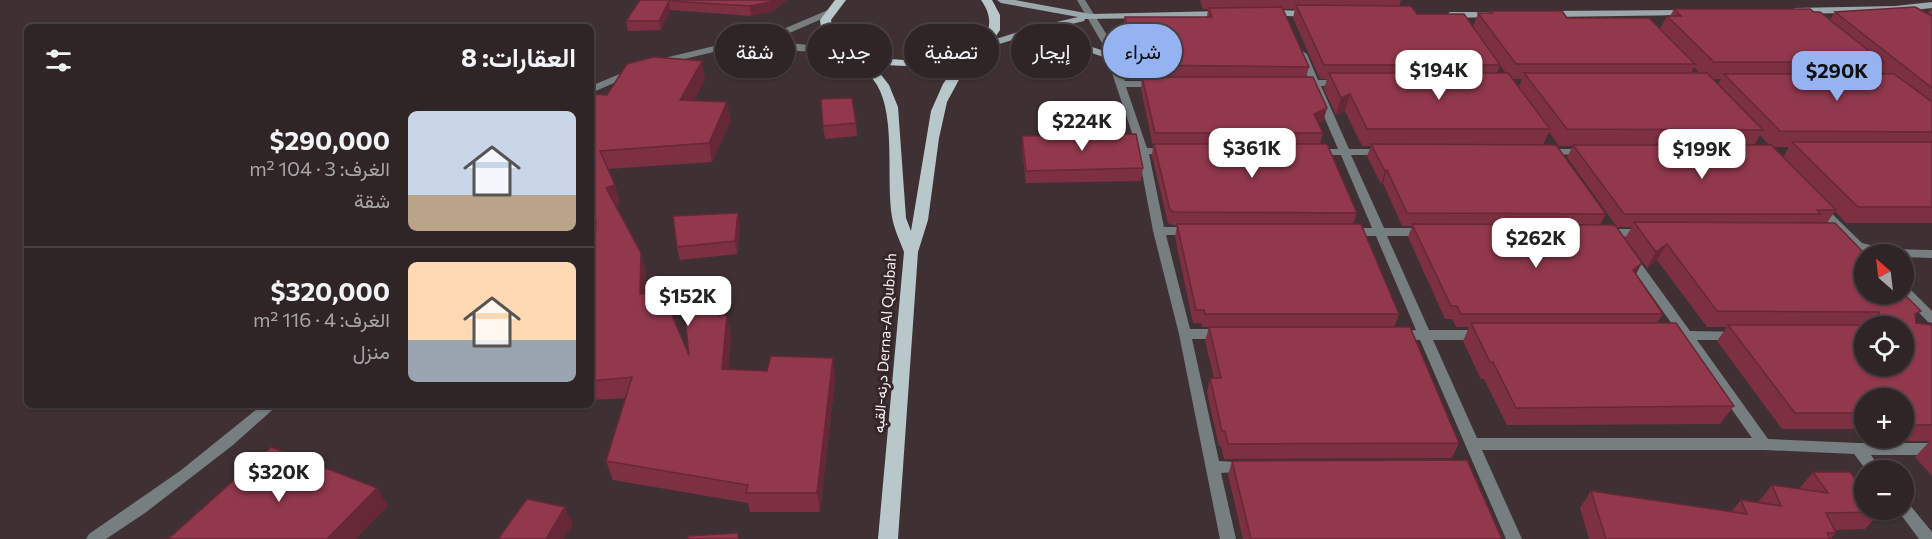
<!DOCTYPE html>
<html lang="ar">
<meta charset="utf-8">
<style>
body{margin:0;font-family:Commissioner,Vazirmatn,sans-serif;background:#372d2e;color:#f1f3f6;direction:rtl;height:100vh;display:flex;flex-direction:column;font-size:22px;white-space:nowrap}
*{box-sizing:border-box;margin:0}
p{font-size:20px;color:#a7a5a7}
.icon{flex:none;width:33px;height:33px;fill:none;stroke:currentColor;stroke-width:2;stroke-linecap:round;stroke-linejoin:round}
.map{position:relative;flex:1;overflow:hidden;direction:ltr}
.side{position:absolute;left:24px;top:24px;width:570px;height:384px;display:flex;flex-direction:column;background:#2f2526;border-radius:9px;box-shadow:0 2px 4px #0004,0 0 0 2px #4a4243;direction:rtl}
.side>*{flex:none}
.guide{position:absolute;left:612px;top:24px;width:570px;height:54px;direction:rtl;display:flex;gap:12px}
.needle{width:39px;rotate:332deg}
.buttons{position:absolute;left:1854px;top:244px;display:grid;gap:12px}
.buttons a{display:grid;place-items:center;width:60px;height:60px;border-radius:50%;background:#2f2526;box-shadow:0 2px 4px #0004,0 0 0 2px #4a4243;font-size:30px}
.price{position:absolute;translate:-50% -51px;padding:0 14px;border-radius:12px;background:#fff;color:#222;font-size:20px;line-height:39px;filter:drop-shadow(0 2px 3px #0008)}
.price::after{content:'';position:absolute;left:50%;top:36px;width:18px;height:14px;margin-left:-9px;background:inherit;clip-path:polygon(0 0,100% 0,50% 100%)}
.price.on{background:#95b2f1;color:#111}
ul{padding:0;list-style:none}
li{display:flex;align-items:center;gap:18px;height:150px;padding:0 18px}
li+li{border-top:2px solid #4a4243}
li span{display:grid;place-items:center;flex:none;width:168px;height:120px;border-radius:9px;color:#555}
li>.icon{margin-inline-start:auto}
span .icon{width:72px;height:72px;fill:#fffc;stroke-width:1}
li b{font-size:26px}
h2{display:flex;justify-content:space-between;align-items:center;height:72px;padding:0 18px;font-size:26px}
.chip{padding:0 21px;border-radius:27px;background:#2f2526;box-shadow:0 2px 4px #0004,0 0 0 2px #4a4243;font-size:21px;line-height:54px}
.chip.on{background:#95b2f1;color:#111}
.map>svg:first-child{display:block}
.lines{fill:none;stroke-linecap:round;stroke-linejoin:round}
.minor{fill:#767e80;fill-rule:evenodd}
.secondary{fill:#9ba7aa;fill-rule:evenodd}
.primary{fill:#b7c7ca;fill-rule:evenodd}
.wall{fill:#7d3042;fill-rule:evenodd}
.shaded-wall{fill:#662736}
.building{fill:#91384d;stroke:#662736;stroke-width:1.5;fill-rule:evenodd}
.labels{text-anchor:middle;stroke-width:6;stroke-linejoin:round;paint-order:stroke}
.street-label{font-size:15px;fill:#faf0f1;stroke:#352729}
</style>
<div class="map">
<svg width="1932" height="539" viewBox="0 0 1932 539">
<rect width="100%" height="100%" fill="#3f3133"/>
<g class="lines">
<g class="minor">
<polygon points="1077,0 1085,0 1112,43 1125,81 1158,81 1163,84 1158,87 1126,87 1147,148 1169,149 1174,152 1169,155 1149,154 1164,227 1191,227 1197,231 1191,235 1166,235 1190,329 1221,329 1226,331 1227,334 1226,337 1221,339 1192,339 1219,461 1252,463 1254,467 1252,471 1221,473 1236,539 1220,539 1179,334 1153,231 1138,151 1102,43"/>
<polygon points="828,10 832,13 831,15 787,34 753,42 789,43 846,49 851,52 849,54 751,48 748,47 747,44 655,66 650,63 652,61 781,30"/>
<polygon points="1302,51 1307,54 1318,80 1341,80 1346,83 1341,86 1321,86 1349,149 1385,149 1390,152 1385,155 1351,155 1384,228 1425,228 1431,232 1425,236 1387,236 1429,330 1479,330 1484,332 1485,335 1484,338 1479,340 1433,340 1477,438 1752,438 1683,340 1663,339 1662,336 1663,333 1677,331 1625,258 1631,254 1635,255 1690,331 1742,332 1743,335 1742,338 1737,340 1697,340 1768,439 1858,443 1932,443 1932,455 1871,455 1882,471 1867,471 1854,454 1764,450 1482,450 1522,539 1506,539 1420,340 1393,338 1392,335 1393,332 1416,330 1376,236 1349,236 1343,232 1349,228 1372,228 1341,155 1316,155 1311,152 1316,149 1338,149 1311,86 1301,86 1296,83 1301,80 1309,80 1297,54"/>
<polygon points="634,68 639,71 637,73 591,93 591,86"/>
<polygon points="1547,149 1586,149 1591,152 1586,155 1543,154 1542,152 1543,150"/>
<polygon points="1820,204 1824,206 1862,243 1886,249 1932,250 1932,258 1904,257 1904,255 1873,253 1874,255 1864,255 1864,258 1814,208"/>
<polygon points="1604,229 1644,229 1650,233 1644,237 1600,236 1598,233"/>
<polygon points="1904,286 1908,287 1932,311 1932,323 1928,322 1901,294 1904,294"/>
<polygon points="262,405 278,405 233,445 145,513 106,539 86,539 89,534 180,471"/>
<polygon points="1904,502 1909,504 1932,532 1932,539 1919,539 1899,512 1897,510 1904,510"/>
</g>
<g class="secondary">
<polygon points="997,0 1015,0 1091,14 1223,11 1227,14 1223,17 1085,19 1084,21 1028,35 1067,38 1115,55 1115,59 1112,60 1066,44 1023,40 1019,38 983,49 977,49 977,45 1031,28 1078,17 1001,3"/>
<polygon points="1932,2 1932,8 1895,12 1795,14 1791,11 1795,8 1895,6"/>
<polygon points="1270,10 1310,11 1314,14 1310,17 1267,15 1266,13"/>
<polygon points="1688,10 1691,11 1691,15 1549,17 1545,14 1549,11"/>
<polygon points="1493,12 1496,13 1496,17 1450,18 1446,15 1450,12"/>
</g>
<path class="primary" d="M835,0H846L831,20L834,35C846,46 858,53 874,56C893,60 914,62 934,59C966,55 1007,37 981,0H992L1000,15V30L992,42L977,52L961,76L947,102L939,138L928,220L918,252L898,539H878L904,252C900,241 894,229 892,217C886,179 896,117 877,85C861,60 839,56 822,36L820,20ZM960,59L943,84L931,111L911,231L906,218L898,107L889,85L872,63C903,68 929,67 960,59Z"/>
</g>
<g class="wall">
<polygon points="640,0 787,0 771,12 751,16 670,10 661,30 628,31 626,21"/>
<path d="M1200,0H1401L1399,6L1417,14L1473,27L1478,13H1489L1490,11L1567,18L1660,29L1667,16H1670L1674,9L1814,12L1830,20L1835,12L1928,13L1932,7V223H1846L1835,211L1827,223H1814L1916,317V323L1932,325V476L1915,457L1930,441H1899L1897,438H1904V399H1864V429H1782L1717,341L1727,327H1707L1657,260L1647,268L1625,238L1632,227H1617L1567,157L1573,146H1559L1549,132L1543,145L1606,214L1600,225L1663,314L1657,323L1734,406L1720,424L1507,425L1484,379H1481L1463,341L1469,327H1456L1452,319H1445L1408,237L1412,226H1402L1383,183L1381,184L1367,156L1371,146H1362L1345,111L1336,115L1324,89L1327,79H1320L1293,18L1295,9H1283L1309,67L1306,77L1327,108L1323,121L1318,123L1323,133L1320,144L1357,213L1353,224L1399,314L1394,327L1459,443L1452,458L1224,459L1221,446H1219L1207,392L1210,378H1214L1205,341L1209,327H1202L1201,323H1193L1175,237L1177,225H1172L1168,223L1152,156L1153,146L1141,89L1142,77H1133L1123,29L1125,17H1207L1208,9H1203ZM1500,65L1506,73H1497ZM1694,67L1699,73H1691ZM1878,69L1885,74H1875ZM1513,79H1522L1519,86ZM1713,79H1721L1718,84ZM1760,135L1769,145H1754ZM1773,147H1789L1783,157Z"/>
<polygon points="705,79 694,100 731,120 712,162 608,169 615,185 620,204 615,205 646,272 646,294 689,355 724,307 724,316 731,334 728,370 835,378 820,512 750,512 748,503 613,480 606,461 626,398 591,400 591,309 595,242 591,243 591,94 607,95"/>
<polygon points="856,123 857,136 825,139 823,126"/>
<polygon points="1022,136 1143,168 1141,181 1026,183 1022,148"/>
<polygon points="740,226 737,254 680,260 677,247"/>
<polygon points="1232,461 1502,539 1243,539 1228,475"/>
<polygon points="1813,472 1881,512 1865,529 1834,530 1836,533 1830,539 1589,539 1580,508 1591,491 1731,512 1741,500 1758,502 1772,485 1799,489"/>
</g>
<g class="shaded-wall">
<polygon points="773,0 787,0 771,12 751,16 750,6"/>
<polygon points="669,1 670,10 661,30 659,21"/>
<polygon points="702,61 705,79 684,118 680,100"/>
<polygon points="1350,94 1345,111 1336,115 1341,98"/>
<polygon points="727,102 731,120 712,162 709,143"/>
<polygon points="1327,108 1323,121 1311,126 1314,114"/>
<polygon points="1387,170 1383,183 1381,184 1385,171"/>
<polygon points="615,185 620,204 612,207 606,188"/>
<polygon points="738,213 740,226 737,254 735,241"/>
<polygon points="596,221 602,240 591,243 591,223"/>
<polygon points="1667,244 1657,260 1647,268 1656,252"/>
<polygon points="641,253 646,272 646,313 640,294"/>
<polygon points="1642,263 1635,276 1633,270"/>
<polygon points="720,288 724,307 722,335 718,316"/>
<polygon points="727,315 731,334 727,389 722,369"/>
<polygon points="833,358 835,378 820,512 817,493"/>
<polygon points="377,488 388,506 356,539 327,539"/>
<polygon points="565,507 573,525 564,539 546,539"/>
</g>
<g class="building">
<polygon points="640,0 773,0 770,2 750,6 669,1 659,21 626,21"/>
<polygon points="1296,5 1411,6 1417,14 1464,14 1500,65 1324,65"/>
<polygon points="1282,7 1309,67 1135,65 1125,17 1212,17 1209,8"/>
<polygon points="1915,7 1932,16 1932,88 1835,12"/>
<polygon points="1674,9 1810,9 1814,12 1820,12 1883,62 1714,62 1667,16 1681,16"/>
<polygon points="1490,11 1562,11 1567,18 1649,18 1695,64 1516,64 1478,13 1492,13"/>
<polygon points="654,57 702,61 680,100 727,102 709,143 600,151 615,185 606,188 641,253 640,294 662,292 689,355 682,291 720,288 718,316 727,315 722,369 767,371 771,356 833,358 817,493 746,493 748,485 606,461 632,377 591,381 591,309 596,221 591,223 591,94 607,95 627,64"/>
<polygon points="1329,73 1508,73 1550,129 1367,129 1350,94 1341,98"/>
<polygon points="1524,73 1707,73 1763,130 1567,129"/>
<polygon points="1724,74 1894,74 1932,102 1932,132 1780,131"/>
<polygon points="1142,77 1313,77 1327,108 1314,114 1323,133 1155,133"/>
<polygon points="852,98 856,123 823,126 821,99"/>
<polygon points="1136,134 1143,168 1026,171 1022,136"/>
<polygon points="1792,142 1932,142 1932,207 1858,207"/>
<polygon points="1154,144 1327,144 1357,213 1174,212 1170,210"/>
<polygon points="1371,144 1556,145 1606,214 1407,213 1387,170 1385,171"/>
<polygon points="1573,145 1771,145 1836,210 1817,210 1821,214 1624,214"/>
<polygon points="738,213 735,241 677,247 673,216"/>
<path d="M1634,222L1835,223L1866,255H1864V294H1904L1921,311L1915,314L1916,323L1932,325V425H1914L1904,413V399H1864V413H1795L1728,325H1877L1880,323L1879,312L1717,311L1667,244L1656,252ZM1864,327H1904V366H1864Z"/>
<polygon points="1177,224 1361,224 1399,314 1205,314 1204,310 1196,310"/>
<polygon points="1412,224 1615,225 1642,263 1633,270 1663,314 1461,314 1457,306 1451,306"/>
<polygon points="1471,323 1676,323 1734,406 1516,408 1493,362 1490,362"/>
<polygon points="1209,327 1410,327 1459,443 1228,444 1225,431 1222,431 1210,378 1221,378"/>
<polygon points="271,447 377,488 327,539 168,539"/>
<polygon points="1467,460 1502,539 1251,539 1232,461"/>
<polygon points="1813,472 1850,472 1864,491 1864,510 1880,510 1881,512 1826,513 1836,533 1827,533 1830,539 1606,539 1591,491 1747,514 1741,500 1781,506 1772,485 1828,493"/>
<polygon points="527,499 565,507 546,539 498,539"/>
<polygon points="738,533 738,539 688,539 688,536"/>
</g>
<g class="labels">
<g class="street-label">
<text transform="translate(885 343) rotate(-86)" y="5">درنه-القبه Derna-Al Qubbah</text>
</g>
</g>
</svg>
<div class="buttons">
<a><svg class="needle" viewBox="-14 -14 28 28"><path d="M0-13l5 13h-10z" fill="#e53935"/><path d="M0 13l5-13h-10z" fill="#a7a5a7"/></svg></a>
<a><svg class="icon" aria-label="locate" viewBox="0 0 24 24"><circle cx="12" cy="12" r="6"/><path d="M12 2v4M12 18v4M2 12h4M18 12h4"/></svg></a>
<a>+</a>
<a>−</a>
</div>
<b class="price" style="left:1439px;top:101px">$194K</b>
<b class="price on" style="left:1837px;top:102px">$290K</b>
<b class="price" style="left:1082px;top:152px">$224K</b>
<b class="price" style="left:1252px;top:179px">$361K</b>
<b class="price" style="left:1702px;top:180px">$199K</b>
<b class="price" style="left:1536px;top:269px">$262K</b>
<b class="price" style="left:688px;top:327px">$152K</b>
<b class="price" style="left:279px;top:503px">$320K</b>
<div class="guide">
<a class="chip on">شراء</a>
<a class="chip">إيجار</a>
<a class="chip">تصفية</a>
<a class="chip">جديد</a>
<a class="chip">شقة</a>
</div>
<section class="side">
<h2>العقارات: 8<svg class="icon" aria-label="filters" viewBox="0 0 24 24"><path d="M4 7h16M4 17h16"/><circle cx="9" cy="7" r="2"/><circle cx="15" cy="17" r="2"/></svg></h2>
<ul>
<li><span style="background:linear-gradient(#c9d6e8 70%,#b9a48a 0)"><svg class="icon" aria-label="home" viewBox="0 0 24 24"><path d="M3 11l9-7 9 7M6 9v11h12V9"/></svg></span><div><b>$290,000</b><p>الغرف: 3 · 104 m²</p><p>شقة</p></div></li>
<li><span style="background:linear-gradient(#ffd9b3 65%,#9aa5b1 0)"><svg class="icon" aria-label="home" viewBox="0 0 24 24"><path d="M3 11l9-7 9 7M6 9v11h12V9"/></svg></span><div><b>$320,000</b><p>الغرف: 4 · 116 m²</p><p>منزل</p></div></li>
</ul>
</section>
</div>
